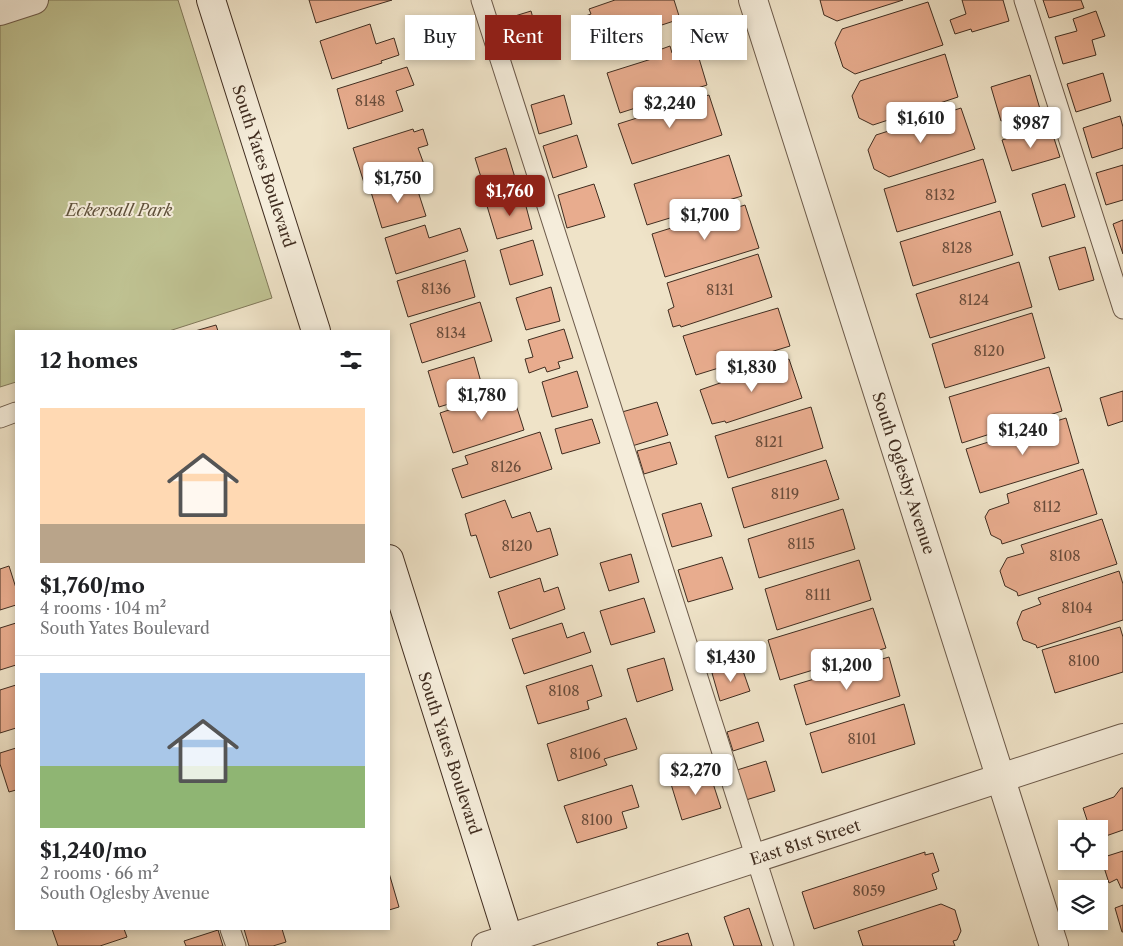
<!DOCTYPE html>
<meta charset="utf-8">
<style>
body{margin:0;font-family:"Libre Caslon Text",serif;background:#f2f2f2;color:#202124;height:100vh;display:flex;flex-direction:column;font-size:19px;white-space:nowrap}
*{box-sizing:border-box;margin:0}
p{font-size:16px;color:#757577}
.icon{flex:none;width:28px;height:28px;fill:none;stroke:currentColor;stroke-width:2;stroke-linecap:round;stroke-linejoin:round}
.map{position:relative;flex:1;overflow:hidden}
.sheet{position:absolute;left:15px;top:330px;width:375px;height:600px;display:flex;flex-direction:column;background:#fff;border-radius:0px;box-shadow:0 2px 8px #0003}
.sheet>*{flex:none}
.top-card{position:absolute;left:405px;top:15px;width:475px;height:45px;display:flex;gap:10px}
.controls{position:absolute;left:1058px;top:820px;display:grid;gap:10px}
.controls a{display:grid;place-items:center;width:50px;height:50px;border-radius:0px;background:#fff;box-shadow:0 2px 8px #0003;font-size:25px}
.price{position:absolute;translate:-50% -42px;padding:0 11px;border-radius:5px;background:#fff;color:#222;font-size:16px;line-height:32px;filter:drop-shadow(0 1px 2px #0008)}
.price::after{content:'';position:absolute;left:50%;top:30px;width:15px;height:11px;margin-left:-8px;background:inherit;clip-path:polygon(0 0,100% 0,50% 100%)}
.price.selected{background:#8f2418;color:#fff}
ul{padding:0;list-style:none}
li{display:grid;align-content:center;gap:10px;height:265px;padding:0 25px}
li+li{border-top:1px solid #e0e0e0}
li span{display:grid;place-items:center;height:155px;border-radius:0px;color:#555}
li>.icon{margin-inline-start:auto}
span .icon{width:90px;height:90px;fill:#fffc;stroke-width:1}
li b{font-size:21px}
h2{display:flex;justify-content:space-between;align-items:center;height:60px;padding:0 25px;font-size:21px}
.pill{padding:0 18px;border-radius:0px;background:#fff;box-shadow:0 2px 8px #0003;font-size:18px;line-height:45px}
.pill.selected{background:#8f2418;color:#fff}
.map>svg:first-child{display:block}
.green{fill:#bfc292;stroke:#807859}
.building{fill:#e8ac8e;stroke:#402d20}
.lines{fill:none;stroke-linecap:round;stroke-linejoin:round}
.lane-casing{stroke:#6c5a4a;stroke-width:21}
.street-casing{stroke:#6c5a4a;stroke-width:30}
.secondary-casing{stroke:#402d20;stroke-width:30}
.lane{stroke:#f5eddb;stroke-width:19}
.street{stroke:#f5eddb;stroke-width:28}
.secondary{stroke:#f5eddb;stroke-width:28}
.labels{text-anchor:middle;stroke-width:4;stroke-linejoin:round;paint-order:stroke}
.number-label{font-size:14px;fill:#6a4d3c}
.street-label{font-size:16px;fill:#402d20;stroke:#f5eddb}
.park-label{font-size:16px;font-style:italic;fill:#60523c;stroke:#f5eddb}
</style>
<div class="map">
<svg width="1123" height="946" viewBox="0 0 1123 946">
<rect width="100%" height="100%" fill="#efe3c8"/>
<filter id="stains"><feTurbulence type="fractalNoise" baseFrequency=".004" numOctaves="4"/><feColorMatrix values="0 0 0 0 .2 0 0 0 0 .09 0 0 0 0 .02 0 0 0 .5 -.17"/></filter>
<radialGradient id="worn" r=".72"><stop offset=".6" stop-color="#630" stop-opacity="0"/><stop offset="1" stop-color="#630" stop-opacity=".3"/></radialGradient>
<polygon class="green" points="0,0 178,0 272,298 169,331 16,331 16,382 0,387"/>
<g class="building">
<polygon points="309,0 392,0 316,23"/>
<polygon points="615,0 674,0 680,19 601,45 598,37 587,41 580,18 591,14 589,9"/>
<polygon points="820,0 903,0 837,21 824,15"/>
<polygon points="962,0 1003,0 1009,21 972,32 971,29 955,34 950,20 966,14"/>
<polygon points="1043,0 1081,0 1084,8 1049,18"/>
<polygon points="928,2 943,45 855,74 843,67 835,43 842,29"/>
<polygon points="531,11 540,43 511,51 502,20"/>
<polygon points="1096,11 1105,36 1092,40 1096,55 1063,64 1055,37 1077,31 1073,19"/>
<polygon points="370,24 376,44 394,38 399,55 381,61 382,63 332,79 320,41"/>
<polygon points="695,45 707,85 620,113 607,73 661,56 659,50 670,46 672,53"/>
<polygon points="945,54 958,97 873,125 859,118 852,96 860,81"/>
<polygon points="407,67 414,85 396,91 403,111 348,129 337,89"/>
<polygon points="1103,73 1111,101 1076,112 1067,84"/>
<polygon points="1030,75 1040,109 1001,121 991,87"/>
<polygon points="564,95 572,124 539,134 531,105"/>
<polygon points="687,95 690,101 709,95 722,135 632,164 618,124 678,105 676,99"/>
<polygon points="961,108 975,149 889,177 874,169 868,150 876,135"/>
<polygon points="1120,116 1123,127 1123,148 1092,158 1083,128"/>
<polygon points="1050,126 1060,157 1012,171 1002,140"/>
<polygon points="413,129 414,132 423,129 428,145 418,148 425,167 365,186 353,148"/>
<polygon points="577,135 587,167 553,178 543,146"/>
<polygon points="506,148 516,181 485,190 475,158"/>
<polygon points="729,155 742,196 647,225 634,184"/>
<polygon points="983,159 996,202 897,232 884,189"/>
<polygon points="1123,165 1123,200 1106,205 1096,173"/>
<polygon points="414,179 426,216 382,228 371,192"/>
<polygon points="594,184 605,217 567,228 558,195"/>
<polygon points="1065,184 1075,217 1042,227 1032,194"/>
<polygon points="523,195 532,229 497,239 487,206"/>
<polygon points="745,205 759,248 665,277 652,234"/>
<polygon points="1000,211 1013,255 913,286 900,242"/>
<polygon points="1123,220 1123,254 1113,224"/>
<polygon points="425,225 429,238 460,228 468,251 396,274 385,238"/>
<polygon points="533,240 543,275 510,285 500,250"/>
<polygon points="1085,247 1094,280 1059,290 1049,257"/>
<polygon points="758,254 772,297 681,327 680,325 673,327 668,310 674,307 667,283"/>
<polygon points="465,260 475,297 408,317 397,281"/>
<polygon points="1019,262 1032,307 930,338 916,294"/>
<polygon points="551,287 560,321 526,330 516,298"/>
<polygon points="480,302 492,341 422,363 410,324"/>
<polygon points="778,308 790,346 696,375 683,336"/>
<polygon points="1032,313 1045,358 945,388 932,344"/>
<polygon points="216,325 218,331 195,331"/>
<polygon points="564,329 573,358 558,362 560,368 547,372 545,367 529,373 525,359 533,357 528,340"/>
<polygon points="474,357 484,393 439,407 428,371"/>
<polygon points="789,359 802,398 726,423 725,421 712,424 700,390"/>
<polygon points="1049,367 1062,411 962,443 949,397"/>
<polygon points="577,371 588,407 552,417 542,382"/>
<polygon points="511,389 524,430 453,453 440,413"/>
<polygon points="1123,391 1123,421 1108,426 1100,398"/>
<polygon points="657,402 668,435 632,446 622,412"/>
<polygon points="811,407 823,448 728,478 715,436"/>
<polygon points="1066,418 1079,463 980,493 966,449"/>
<polygon points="592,419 600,443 562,454 555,429"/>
<polygon points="540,432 552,469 462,498 452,469 468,464 465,456"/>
<polygon points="670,442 677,464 644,474 637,451"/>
<polygon points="826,460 839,499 744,528 732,488"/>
<polygon points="1083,469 1097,514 1002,544 1001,540 991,535 985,517 989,510 1009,503 1007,494"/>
<polygon points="505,500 512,518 530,512 537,532 550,528 558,555 490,578 476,535 471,536 465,514"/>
<polygon points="701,503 712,536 672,547 662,514"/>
<polygon points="843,509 855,549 759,578 748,539"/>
<polygon points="1102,519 1117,564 1018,596 1017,592 1005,586 1000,571 1007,558 1024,553 1021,545"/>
<polygon points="631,554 639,582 609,591 600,563"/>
<polygon points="722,557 733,589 688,602 678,570"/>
<polygon points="859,560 871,600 777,630 765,589"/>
<polygon points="9,566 16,588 16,605 0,610 0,569"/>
<polygon points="1119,571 1123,584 1123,620 1037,648 1036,645 1023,640 1017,623 1022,611 1041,604 1038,598"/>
<polygon points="540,578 544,592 558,587 565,609 510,629 498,592"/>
<polygon points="644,598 655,632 611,645 600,611"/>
<polygon points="873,608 886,648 780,680 768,640"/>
<polygon points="16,623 16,665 0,670 0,628"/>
<polygon points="562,623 567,638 584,632 591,652 524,674 512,639"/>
<polygon points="1120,627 1123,637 1123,672 1055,693 1042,650"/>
<polygon points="889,657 900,696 806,725 794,685"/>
<polygon points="664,658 673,690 637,702 627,669"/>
<polygon points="592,665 602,696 587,701 589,709 538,724 526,686"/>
<polygon points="741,665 750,691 720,701 712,673"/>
<polygon points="16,685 16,728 0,733 0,690"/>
<polygon points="904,704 915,744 822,773 810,733"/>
<polygon points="626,718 637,749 604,759 607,765 558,781 547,744"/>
<polygon points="758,722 764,741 733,751 727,732"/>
<polygon points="16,748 16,790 9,792 0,764 0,753"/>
<polygon points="766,761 775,791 746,800 737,770"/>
<polygon points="709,771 721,808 682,820 671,784"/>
<polygon points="632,785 639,807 622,812 627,828 577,843 564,806"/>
<polygon points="1121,788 1123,788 1123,830 1103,837 1100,827 1090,829 1083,808 1114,797"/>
<polygon points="1123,851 1123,888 1121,888 1117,879 1109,883 1101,858"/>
<polygon points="925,852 925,855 933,853 939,871 932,874 937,889 814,929 802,892"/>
<polygon points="389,873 399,907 389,910"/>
<polygon points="941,904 955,910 961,931 957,940 953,941 955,946 863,946 858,931"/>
<polygon points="1123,905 1123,932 1122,932 1115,908"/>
<polygon points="749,908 762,946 734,946 724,917"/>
<polygon points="52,929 124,929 127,937 100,946 58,946"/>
<polygon points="244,929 282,929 286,942 273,946 249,946"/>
<polygon points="218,930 223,946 186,946 184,941"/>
<polygon points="688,933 692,946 658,946 657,943"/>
</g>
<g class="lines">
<g class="lane-casing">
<g id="lane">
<polyline points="481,0 784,946"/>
<polyline points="1024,0 1123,309"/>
<polyline points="0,418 16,412"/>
<polyline points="230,929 236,946"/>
</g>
</g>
<g class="street-casing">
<g id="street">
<polyline points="753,0 1054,946"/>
<polyline points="0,11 34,0"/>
<polyline points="486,946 1123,738"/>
</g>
</g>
<g class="secondary-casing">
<g id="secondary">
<polyline points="211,0 316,331"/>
<polyline points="389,559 511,946"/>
</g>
</g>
<use href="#lane" class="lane"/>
<use href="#street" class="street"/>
<use href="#secondary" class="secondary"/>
</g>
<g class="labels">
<g class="number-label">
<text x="370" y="106">8148</text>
<text x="940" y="200">8132</text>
<text x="957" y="253">8128</text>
<text x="436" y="294">8136</text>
<text x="720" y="295">8131</text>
<text x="974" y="305">8124</text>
<text x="451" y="338">8134</text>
<text x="989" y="356">8120</text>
<text x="769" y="447">8121</text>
<text x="506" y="472">8126</text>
<text x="785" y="499">8119</text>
<text x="1047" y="512">8112</text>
<text x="801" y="549">8115</text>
<text x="517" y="551">8120</text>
<text x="1065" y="561">8108</text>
<text x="818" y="600">8111</text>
<text x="1077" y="613">8104</text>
<text x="1084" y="666">8100</text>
<text x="564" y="696">8108</text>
<text x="862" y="744">8101</text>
<text x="585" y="759">8106</text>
<text x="597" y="825">8100</text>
<text x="869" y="896">8059</text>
</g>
<g class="street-label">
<text transform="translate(264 166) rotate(72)" y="6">South Yates Boulevard</text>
<text transform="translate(904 473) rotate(72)" y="6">South Oglesby Avenue</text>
<text transform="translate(450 753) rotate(72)" y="6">South Yates Boulevard</text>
<text transform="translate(805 842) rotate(-18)" y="6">East 81st Street</text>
</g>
<g class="park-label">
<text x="119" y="216">Eckersall Park</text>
</g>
</g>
<rect width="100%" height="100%" filter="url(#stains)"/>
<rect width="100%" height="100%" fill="url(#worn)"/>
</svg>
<div class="controls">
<a><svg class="icon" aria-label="locate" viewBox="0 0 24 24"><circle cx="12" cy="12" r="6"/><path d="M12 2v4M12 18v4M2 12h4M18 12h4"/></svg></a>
<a><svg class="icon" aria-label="layers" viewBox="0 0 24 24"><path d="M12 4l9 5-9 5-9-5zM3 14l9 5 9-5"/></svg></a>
</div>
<b class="price" style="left:670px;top:129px">$2,240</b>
<b class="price" style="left:921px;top:144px">$1,610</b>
<b class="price" style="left:1031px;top:149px">$987</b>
<b class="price" style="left:398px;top:204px">$1,750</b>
<b class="price selected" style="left:510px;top:217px">$1,760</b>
<b class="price" style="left:705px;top:241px">$1,700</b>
<b class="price" style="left:752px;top:393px">$1,830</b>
<b class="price" style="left:482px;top:421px">$1,780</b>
<b class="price" style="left:1023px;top:456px">$1,240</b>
<b class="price" style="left:731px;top:683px">$1,430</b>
<b class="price" style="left:847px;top:691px">$1,200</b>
<b class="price" style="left:696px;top:796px">$2,270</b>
<div class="top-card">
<a class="pill">Buy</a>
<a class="pill selected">Rent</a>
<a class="pill">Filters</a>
<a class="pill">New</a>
</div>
<section class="sheet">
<h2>12 homes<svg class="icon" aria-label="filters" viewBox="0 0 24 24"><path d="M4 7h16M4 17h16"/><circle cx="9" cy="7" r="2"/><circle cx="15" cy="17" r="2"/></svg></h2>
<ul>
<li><span style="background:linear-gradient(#ffd9b3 75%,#b9a48a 0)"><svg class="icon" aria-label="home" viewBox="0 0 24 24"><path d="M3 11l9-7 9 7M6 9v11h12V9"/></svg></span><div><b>$1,760/mo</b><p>4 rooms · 104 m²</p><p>South Yates Boulevard</p></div></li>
<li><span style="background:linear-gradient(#a9c7e8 60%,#8fb573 0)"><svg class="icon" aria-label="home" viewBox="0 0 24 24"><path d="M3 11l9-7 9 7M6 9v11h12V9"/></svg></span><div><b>$1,240/mo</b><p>2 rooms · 66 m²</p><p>South Oglesby Avenue</p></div></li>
</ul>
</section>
</div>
